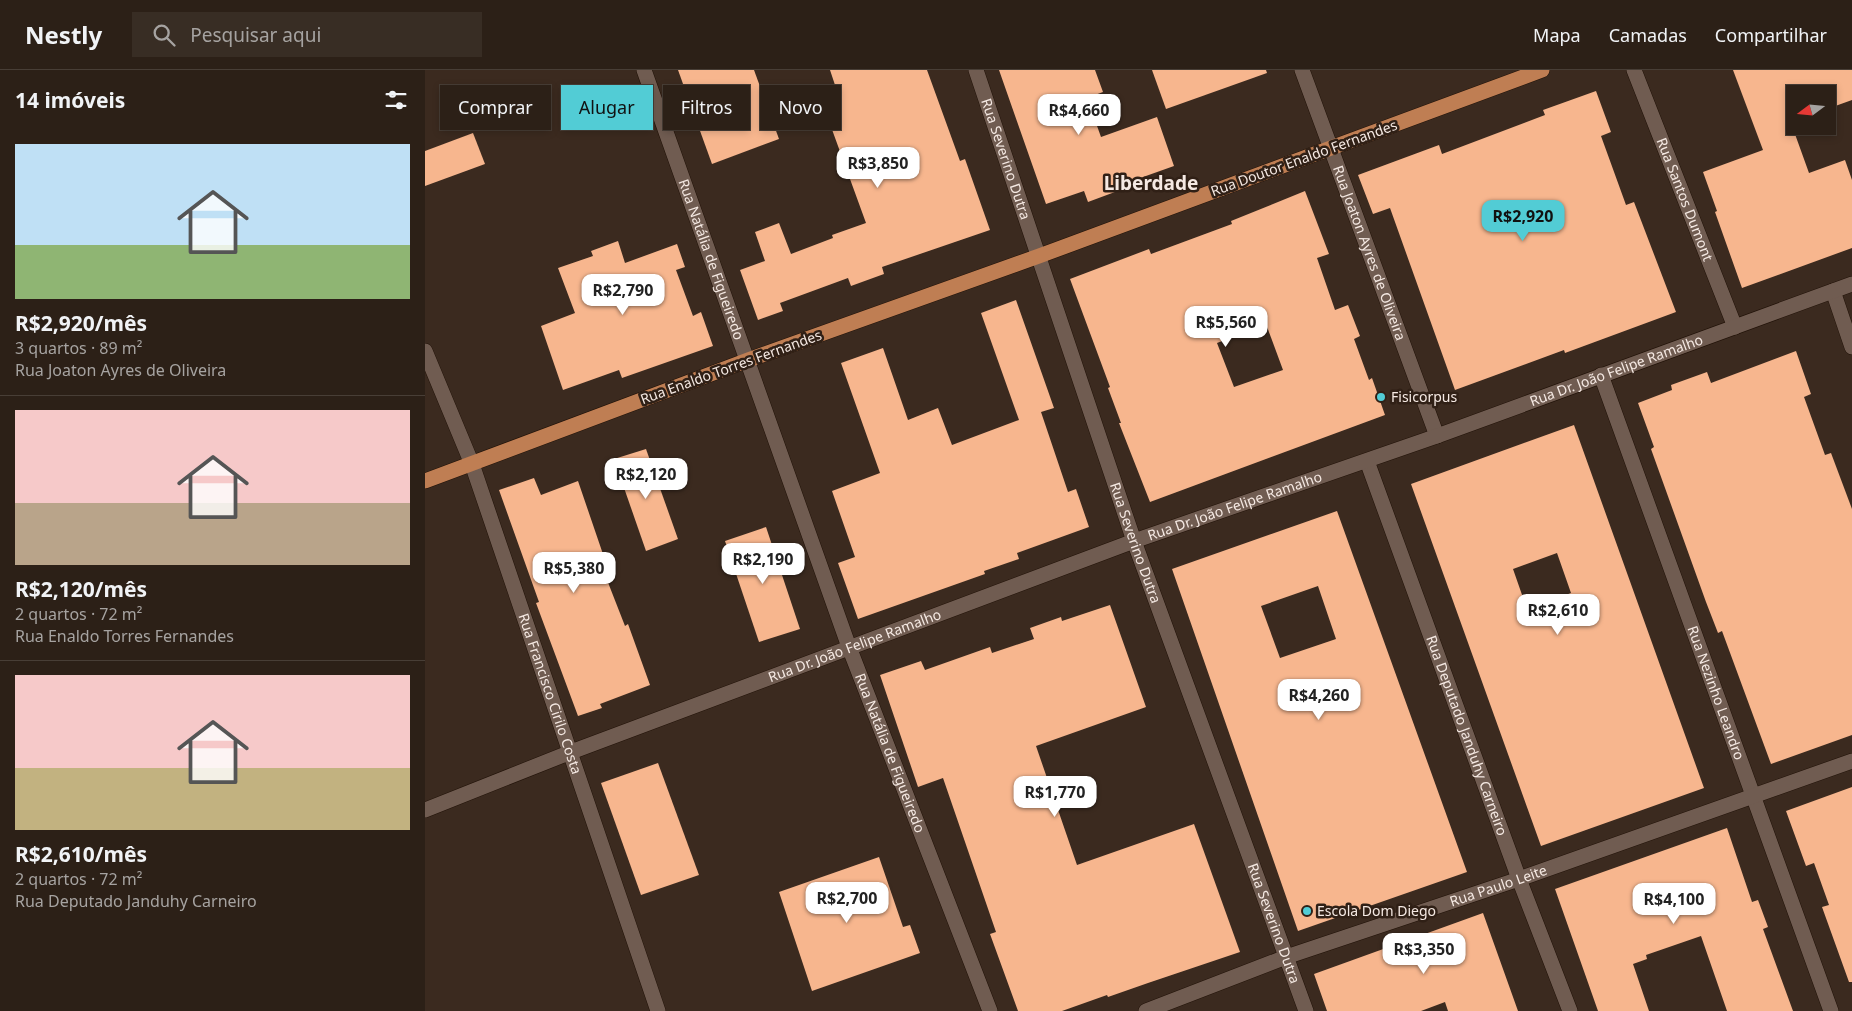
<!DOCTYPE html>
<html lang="pt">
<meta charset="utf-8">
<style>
body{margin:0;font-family:"Noto Sans",sans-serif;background:#382d24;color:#f1f3f6;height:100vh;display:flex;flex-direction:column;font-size:19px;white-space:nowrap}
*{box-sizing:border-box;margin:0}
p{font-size:16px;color:#a6a3a1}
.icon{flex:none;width:28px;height:28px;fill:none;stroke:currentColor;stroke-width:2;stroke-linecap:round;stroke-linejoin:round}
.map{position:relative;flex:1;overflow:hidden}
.drawer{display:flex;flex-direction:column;background:#2c2017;width:425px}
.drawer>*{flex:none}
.banner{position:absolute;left:15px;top:15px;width:475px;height:45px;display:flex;gap:10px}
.needle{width:32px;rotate:254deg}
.buttons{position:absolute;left:1361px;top:15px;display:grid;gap:10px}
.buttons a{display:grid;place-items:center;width:50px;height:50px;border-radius:0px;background:#2c2017;box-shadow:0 2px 8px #0003,0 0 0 1px #483e36;font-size:25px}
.price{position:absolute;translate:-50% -42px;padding:0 11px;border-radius:10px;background:#fff;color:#222;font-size:16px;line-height:32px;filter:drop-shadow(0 1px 2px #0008)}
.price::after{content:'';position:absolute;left:50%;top:30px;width:15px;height:11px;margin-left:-8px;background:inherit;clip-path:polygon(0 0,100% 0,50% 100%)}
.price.current{background:#52ccd5;color:#111}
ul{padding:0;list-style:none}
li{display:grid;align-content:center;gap:10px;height:265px;padding:0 15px}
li+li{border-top:1px solid #483e36}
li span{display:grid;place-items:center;height:155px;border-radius:0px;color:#555}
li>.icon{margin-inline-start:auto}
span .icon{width:90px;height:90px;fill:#fffc;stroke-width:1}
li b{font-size:21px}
h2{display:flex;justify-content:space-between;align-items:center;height:60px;padding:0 15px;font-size:21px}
.chip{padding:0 18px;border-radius:0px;background:#2c2017;box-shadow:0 2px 8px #0003,0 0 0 1px #483e36;font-size:18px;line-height:45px}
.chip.current{background:#52ccd5;color:#111}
header{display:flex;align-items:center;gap:30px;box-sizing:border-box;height:70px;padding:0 25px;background:#2c2017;border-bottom:1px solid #483e36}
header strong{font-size:24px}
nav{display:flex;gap:28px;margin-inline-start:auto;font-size:18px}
.search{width:350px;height:45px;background:#382d24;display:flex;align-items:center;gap:12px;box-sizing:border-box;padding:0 18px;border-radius:0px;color:#a6a3a1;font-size:19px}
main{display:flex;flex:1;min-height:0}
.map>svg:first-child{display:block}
.building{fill:#f7b68e;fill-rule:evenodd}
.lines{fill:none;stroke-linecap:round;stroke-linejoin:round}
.minor-casing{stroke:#211208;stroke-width:16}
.major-casing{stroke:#211208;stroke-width:16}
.minor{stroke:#705c51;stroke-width:15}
.major{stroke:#bf7e53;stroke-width:15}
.poi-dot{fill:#52ccd5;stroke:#302016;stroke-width:2}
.labels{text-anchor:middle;stroke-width:5;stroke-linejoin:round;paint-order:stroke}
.street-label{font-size:14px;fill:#f5e9e3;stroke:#302016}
.poi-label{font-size:14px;fill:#f5e9e3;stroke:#302016;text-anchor:start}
.district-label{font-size:19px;font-weight:bold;fill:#f5e9e3;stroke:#302016}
</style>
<header>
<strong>Nestly</strong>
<div class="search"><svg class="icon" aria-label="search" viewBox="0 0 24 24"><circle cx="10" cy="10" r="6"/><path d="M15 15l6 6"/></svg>Pesquisar aqui</div>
<nav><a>Mapa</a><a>Camadas</a><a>Compartilhar</a></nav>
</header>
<main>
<section class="drawer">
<h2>14 imóveis<svg class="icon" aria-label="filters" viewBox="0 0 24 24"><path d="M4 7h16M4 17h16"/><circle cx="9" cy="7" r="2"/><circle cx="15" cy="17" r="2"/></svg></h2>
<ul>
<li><span style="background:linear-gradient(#bfe0f5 65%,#8fb573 0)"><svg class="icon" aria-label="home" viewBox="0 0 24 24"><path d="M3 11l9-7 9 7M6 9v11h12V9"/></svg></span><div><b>R$2,920/mês</b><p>3 quartos · 89 m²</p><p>Rua Joaton Ayres de Oliveira</p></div></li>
<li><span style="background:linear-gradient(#f6c9c9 60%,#b9a48a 0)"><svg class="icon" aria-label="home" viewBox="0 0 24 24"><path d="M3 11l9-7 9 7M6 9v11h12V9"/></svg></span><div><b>R$2,120/mês</b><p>2 quartos · 72 m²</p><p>Rua Enaldo Torres Fernandes</p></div></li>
<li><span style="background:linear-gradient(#f6c9c9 60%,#c2b280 0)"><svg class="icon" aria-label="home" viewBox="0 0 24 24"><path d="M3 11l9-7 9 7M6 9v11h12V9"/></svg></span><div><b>R$2,610/mês</b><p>2 quartos · 72 m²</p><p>Rua Deputado Janduhy Carneiro</p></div></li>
</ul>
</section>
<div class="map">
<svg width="1427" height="941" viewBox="0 0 1427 941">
<rect width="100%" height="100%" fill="#3b2a1f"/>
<g class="building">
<polygon points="253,0 329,0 354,69 287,94"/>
<polygon points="405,0 502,0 535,91 540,89 565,160 457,197 459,204 426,216 423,208 355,233 358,241 333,250 315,200 340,191 330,162 354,153 366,184 408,168 407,165 441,153 393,21 410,15"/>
<polygon points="574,0 670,0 678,22 662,28 676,67 732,47 749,96 704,112 706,116 663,132 659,121 621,134"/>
<polygon points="727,0 841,0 842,3 741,39"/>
<polygon points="1308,0 1427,0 1427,30 1402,39 1402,24 1370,24 1370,51 1366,53 1384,103 1420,90 1427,110 1427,178 1317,218 1290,142 1292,141 1278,102 1338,80"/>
<polygon points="1171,21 1186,62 1176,66 1201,135 1209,132 1251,242 1140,283 1139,280 1030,320 965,138 948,144 933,105 1014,75 1017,84 1120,45 1118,40"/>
<polygon points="48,63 60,94 0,116 0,81"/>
<path d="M880,121L904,184L892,188L910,240L923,235L935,266L929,269L944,310L947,308L960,345L725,432L694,353H696L683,318L685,317L645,209L724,179L726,184L807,154L806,151ZM841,254L858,300L809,317L792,273Z"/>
<polygon points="193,171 200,193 252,174 260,197 251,200 268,246 276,242 288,276 197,308 194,300 138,320 116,256 150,243 133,198 168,186 166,181"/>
<polygon points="591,230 629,338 616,342 643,422 651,419 664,457 592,483 594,489 559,501 560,504 433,549 413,493 430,487 407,421 455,403 416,293 458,278 483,350 513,338 527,375 594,350 556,243"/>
<polygon points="1371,281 1386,324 1379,327 1400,385 1406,383 1427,439 1427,665 1346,694 1297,561 1293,563 1281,532 1226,379 1229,377 1213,333 1247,320 1246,315 1282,302 1286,313"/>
<path d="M1149,355L1279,718L1116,776L986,414ZM1132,483L1146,523L1102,539L1088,499Z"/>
<polygon points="221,379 253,469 221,481 189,389"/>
<polygon points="109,408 116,425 153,411 180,490 175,492 200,556 203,554 225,615 175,634 177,638 153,646 111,533 114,532 74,420"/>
<path d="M912,441L1042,802L873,861L747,499ZM893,516L911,569L855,588L836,536Z"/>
<polygon points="341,457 375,559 334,572 300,471"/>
<polygon points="685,535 721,637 611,676 652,795 769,754 815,882 723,913 683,927 682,925 637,941 593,941 565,864 571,862 518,708 493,717 455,605 496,591 500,600 565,577 567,583 609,569 605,558 636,547 637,551"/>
<polygon points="233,693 274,805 216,825 176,713"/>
<polygon points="1427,717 1427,912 1424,912 1397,837 1404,835 1389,793 1381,796 1361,741"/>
<polygon points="1302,758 1327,832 1333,830 1343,857 1338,859 1368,941 1302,941 1276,866 1221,885 1222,889 1208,894 1224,941 1173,941 1130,819"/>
<polygon points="454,787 478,857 485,855 495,883 387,921 354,822"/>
<polygon points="1058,843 1093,941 1023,941 1020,932 996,941 902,941 889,904"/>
</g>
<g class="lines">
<g class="minor-casing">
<g id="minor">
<path id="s1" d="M219,0L424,577L565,941"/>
<path id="s2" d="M551,0L709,471L881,941"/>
<path id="s3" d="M877,0L1012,366"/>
<path id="s4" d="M1209,0L1310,257"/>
<polyline points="1408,221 1427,277"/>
<path id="s5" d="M0,281L47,394L233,941"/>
<path id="s6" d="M1176,305L1406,941"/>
<path id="s7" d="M942,391L1094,809L1145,941"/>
<path id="s8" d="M0,740L146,682L709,471L1012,366L1427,214"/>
<path id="s9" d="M721,941L861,887L1094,809L1427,691"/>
</g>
</g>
<g class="major-casing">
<polyline id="major" points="0,411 323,290 614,186 1117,0"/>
</g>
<use href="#minor" class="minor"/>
<use href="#major" class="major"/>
</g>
<g class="poi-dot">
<circle cx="956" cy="327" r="5"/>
<circle cx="882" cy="841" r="5"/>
</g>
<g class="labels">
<g class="street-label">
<text transform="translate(879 88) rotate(-20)" y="5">Rua Doutor Enaldo Fernandes</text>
<text dy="5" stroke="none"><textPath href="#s2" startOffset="94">Rua Severino Dutra</textPath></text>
<text dy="5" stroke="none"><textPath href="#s4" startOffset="139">Rua Santos Dumont</textPath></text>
<text dy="5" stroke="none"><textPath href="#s3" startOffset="195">Rua Joaton Ayres de Oliveira</textPath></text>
<text dy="5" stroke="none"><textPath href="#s1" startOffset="201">Rua Natália de Figueiredo</textPath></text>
<text transform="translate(306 297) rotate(-20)" y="5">Rua Enaldo Torres Fernandes</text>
<text dy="5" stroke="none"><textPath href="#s8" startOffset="1270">Rua Dr. João Felipe Ramalho</textPath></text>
<text dy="5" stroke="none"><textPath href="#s8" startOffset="865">Rua Dr. João Felipe Ramalho</textPath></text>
<text dy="5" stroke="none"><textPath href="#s2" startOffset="499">Rua Severino Dutra</textPath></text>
<text dy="5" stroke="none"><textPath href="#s8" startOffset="460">Rua Dr. João Felipe Ramalho</textPath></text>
<text dy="5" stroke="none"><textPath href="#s6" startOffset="338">Rua Nezinho Leandro</textPath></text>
<text dy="5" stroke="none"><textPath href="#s5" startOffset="365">Rua Francisco Cirilo Costa</textPath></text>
<text dy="5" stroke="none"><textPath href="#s7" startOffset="292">Rua Deputado Janduhy Carneiro</textPath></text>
<text dy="5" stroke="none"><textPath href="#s1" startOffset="726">Rua Natália de Figueiredo</textPath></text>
<text dy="5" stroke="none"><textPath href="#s9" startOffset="374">Rua Paulo Leite</textPath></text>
<text dy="5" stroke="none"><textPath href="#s2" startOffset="904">Rua Severino Dutra</textPath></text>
</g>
<g class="poi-label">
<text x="966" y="332">Fisicorpus</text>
<text x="892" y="846">Escola Dom Diego</text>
</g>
<g class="district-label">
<text x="726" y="120">Liberdade</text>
</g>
</g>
</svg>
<div class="buttons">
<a><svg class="needle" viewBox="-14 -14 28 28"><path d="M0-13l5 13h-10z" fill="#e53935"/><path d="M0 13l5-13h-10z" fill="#a6a3a1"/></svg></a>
</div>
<b class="price" style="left:654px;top:66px">R$4,660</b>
<b class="price" style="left:453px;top:119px">R$3,850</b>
<b class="price current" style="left:1098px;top:172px">R$2,920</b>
<b class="price" style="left:198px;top:246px">R$2,790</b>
<b class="price" style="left:801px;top:278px">R$5,560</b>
<b class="price" style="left:221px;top:430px">R$2,120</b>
<b class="price" style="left:338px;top:515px">R$2,190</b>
<b class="price" style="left:149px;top:524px">R$5,380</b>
<b class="price" style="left:1133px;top:566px">R$2,610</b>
<b class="price" style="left:894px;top:651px">R$4,260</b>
<b class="price" style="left:630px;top:748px">R$1,770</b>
<b class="price" style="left:422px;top:854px">R$2,700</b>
<b class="price" style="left:1249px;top:855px">R$4,100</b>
<b class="price" style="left:999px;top:905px">R$3,350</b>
<div class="banner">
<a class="chip">Comprar</a>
<a class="chip current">Alugar</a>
<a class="chip">Filtros</a>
<a class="chip">Novo</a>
</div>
</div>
</main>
